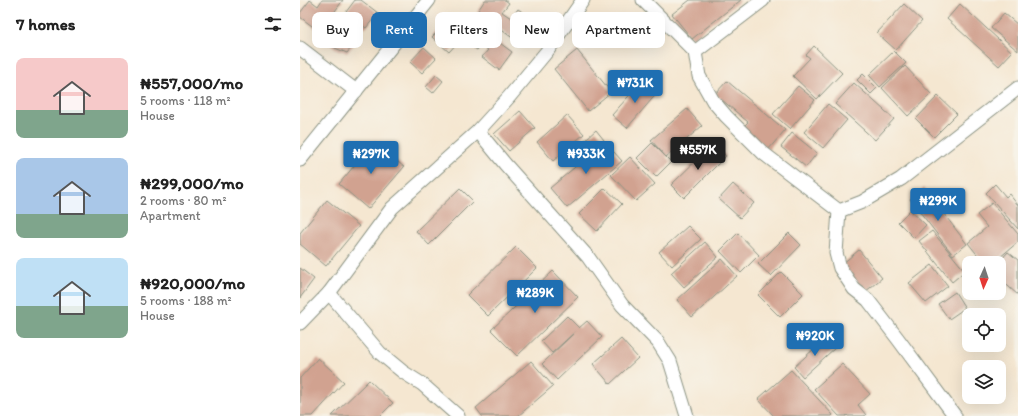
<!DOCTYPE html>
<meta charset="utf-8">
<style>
body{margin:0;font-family:Itim,sans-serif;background:#f2f2f2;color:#222;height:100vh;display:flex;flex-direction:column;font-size:15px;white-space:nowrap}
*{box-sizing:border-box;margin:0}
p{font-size:13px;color:#767676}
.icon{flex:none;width:22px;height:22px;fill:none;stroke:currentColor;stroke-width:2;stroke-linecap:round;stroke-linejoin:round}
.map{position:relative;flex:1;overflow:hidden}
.sheet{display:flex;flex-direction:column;background:#fff;width:300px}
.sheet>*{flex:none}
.top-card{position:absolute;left:12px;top:12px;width:380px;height:36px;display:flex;gap:8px}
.needle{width:26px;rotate:183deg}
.buttons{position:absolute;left:662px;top:256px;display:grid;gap:8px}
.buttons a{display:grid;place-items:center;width:44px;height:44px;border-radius:8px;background:#fff;box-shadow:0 4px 16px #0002;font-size:20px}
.price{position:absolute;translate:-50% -34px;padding:0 9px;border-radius:4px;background:#1f6fb2;color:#fff;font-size:13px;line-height:26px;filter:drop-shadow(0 1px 2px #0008)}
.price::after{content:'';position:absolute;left:50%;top:24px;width:12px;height:9px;margin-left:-6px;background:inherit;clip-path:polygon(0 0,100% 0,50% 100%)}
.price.active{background:#222;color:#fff}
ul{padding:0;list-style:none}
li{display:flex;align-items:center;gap:12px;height:100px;padding:0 16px}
li span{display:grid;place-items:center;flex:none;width:112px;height:80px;border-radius:8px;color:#555}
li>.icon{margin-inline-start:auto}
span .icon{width:48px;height:48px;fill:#fffc;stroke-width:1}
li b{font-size:17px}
h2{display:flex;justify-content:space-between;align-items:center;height:48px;padding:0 16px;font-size:17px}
.pill{padding:0 14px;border-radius:8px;background:#fff;box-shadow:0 4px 16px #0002;font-size:14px;line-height:36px}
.pill.active{background:#1f6fb2;color:#fff}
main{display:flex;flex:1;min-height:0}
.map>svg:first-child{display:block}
.building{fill:#d1a290}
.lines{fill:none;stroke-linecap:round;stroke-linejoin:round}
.street-casing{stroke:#8a9282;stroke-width:15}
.street{stroke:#fff;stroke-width:13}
</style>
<main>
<section class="sheet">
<h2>7 homes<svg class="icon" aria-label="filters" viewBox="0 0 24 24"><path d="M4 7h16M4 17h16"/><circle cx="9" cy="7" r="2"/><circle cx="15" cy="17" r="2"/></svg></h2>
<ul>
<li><span style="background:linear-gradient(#f6c9c9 65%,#7fa58c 0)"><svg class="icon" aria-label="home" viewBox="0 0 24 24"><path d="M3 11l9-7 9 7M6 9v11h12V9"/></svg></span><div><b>₦557,000/mo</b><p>5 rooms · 118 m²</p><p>House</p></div></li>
<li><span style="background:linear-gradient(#a9c7e8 70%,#7fa58c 0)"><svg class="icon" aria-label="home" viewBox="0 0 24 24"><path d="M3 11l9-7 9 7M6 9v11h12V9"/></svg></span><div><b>₦299,000/mo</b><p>2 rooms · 80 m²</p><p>Apartment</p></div></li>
<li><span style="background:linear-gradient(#bfe0f5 60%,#7fa58c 0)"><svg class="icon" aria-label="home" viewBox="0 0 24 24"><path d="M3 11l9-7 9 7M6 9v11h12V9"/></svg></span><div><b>₦920,000/mo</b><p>5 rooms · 188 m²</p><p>House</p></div></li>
</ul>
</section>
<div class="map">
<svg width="718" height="416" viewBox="0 0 718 416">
<rect width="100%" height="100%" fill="#f7f3e8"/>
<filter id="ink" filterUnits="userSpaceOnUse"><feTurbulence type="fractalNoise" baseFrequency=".025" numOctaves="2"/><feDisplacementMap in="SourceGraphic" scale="8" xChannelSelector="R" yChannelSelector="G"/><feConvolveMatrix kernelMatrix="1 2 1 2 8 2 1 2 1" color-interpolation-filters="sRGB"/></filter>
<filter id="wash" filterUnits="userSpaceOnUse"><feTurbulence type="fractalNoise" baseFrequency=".012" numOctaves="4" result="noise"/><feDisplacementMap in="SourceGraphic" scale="16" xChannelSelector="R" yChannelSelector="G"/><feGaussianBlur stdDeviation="0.9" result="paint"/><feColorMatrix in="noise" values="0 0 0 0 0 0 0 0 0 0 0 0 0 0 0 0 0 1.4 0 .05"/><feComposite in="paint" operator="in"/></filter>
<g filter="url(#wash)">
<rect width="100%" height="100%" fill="#f5e7d1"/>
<g id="blocks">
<g class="building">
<polygon points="10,0 18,6 22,0 43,0 20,32 0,17 0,13"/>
<polygon points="55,0 61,0 78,13 66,28 58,22 50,31 59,38 47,53 35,48 25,40"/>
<polygon points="185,0 205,0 209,3 202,12 211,18 218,9 234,20 218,42 177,12"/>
<polygon points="390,0 441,0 392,39 372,14"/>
<polygon points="604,4 622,21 596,50 577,33"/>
<polygon points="660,4 712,52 699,66 647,19"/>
<polygon points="704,13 718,25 718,51 691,28"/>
<polygon points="170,21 212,52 199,70 182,57 188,50 181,45 177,50 158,37"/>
<polygon points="143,26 159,41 149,52 132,37"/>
<polygon points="514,46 542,73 517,99 493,76 510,58 506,55"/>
<polygon points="124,47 136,58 122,73 110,62"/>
<polygon points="277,50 311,92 288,111 254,69"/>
<polygon points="594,51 606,63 580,87 569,75"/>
<polygon points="605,66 631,94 608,116 582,88"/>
<polygon points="563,74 577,88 571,94 557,80"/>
<polygon points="136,75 143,81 133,93 126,87"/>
<polygon points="343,80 358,92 327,128 312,115"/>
<polygon points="427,81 485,130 468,150 442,128 448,122 415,94"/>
<polygon points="554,83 594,119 575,140 535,104"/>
<polygon points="498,86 515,100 490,129 473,114"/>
<polygon points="638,96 657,114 634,137 616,119"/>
<polygon points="528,104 547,120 523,148 504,132"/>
<polygon points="387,109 402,126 366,157 351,140"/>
<polygon points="220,111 235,128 209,151 194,134"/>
<polygon points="267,115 284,134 253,161 237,142"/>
<polygon points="296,130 304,140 287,155 278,146"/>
<polygon points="492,133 517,153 506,167 481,147"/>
<polygon points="74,142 104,167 68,209 39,184"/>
<polygon points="305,142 322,161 267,208 250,188"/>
<polygon points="352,143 371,162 356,177 337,158"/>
<polygon points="413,144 426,156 384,198 371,185"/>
<polygon points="330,157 355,184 336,201 311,175"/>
<polygon points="433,184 454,203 440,218 419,199"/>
<polygon points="695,184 706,197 709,194 718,205 718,229 686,193"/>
<polygon points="160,188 173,201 129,245 116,231"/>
<polygon points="305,188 322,204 297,231 279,214"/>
<polygon points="624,188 667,244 653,255 610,199"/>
<polygon points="27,200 59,226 26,266 0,244 0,233"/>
<polygon points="692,203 718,234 718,242 693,263 684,263 668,243 687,227 677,215"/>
<polygon points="610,210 626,225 614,238 598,222"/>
<polygon points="388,226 401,239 372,266 359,252"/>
<polygon points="632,231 665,271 652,282 619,241"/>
<polygon points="438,233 459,255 441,273 420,251"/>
<polygon points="489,233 501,245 471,276 458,264"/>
<polygon points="405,242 418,257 384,287 371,273"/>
<polygon points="216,247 237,268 188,316 167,295"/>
<polygon points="559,250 582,278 565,292 542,264"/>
<polygon points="708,252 718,260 718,295 699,278 699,262"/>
<polygon points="422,259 437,276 392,317 377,300"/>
<polygon points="632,265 648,286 626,303 609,283"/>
<polygon points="0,268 14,279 0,298"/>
<polygon points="253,271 278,297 217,356 191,330"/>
<polygon points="481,272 503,294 480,317 458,295"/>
<polygon points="655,292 665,308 649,319 638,304"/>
<polygon points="267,316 279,328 287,321 302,337 257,380 242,364 276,331 252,353 241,341"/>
<polygon points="527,337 536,347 503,377 494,367"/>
<polygon points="321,339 338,358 310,384 293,364"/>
<polygon points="18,358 44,382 13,416 0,416 0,378"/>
<polygon points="231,361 253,386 218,416 182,416 176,408"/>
<polygon points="542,364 570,394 558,405 566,415 564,416 548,416 547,415 546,416 539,416 514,389"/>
<polygon points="491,370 533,415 532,416 474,416 458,399"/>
<polygon points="69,380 93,403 80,416 32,416"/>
</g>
</g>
</g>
<g filter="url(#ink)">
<use href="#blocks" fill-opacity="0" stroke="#8a9282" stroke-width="1"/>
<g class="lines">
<g class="street-casing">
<g id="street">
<polyline points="343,0 395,52 399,76 413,101 426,116 463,153 539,211 562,202 601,179 718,88"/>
<polyline points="0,48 56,91"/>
<polyline points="395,52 463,0"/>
<polyline points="178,131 205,164 288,257 322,305 358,342 370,361 387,416"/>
<polyline points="0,160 129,0"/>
<polyline points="539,211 536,253 540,268 554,289 568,300 598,339 655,416"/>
<polyline points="29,293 80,353 103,372 122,384 158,416"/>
<polyline points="0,323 29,293 92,208 178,131 209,97 248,50 283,0"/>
</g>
</g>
<use href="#street" class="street"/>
</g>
</g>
</svg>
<div class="buttons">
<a><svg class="needle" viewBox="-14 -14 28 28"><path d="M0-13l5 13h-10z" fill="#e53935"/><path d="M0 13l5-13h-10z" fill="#767676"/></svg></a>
<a><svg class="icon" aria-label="locate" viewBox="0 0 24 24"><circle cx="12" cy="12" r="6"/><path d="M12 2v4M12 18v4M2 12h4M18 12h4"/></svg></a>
<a><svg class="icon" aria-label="layers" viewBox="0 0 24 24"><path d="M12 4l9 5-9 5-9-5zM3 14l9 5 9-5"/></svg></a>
</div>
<b class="price" style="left:335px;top:104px">₦731K</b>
<b class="price active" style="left:398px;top:171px">₦557K</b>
<b class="price" style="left:71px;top:175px">₦297K</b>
<b class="price" style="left:286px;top:175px">₦933K</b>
<b class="price" style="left:638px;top:222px">₦299K</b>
<b class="price" style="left:235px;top:314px">₦289K</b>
<b class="price" style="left:515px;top:357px">₦920K</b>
<div class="top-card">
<a class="pill">Buy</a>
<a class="pill active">Rent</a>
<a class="pill">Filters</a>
<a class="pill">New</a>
<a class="pill">Apartment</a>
</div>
</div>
</main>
